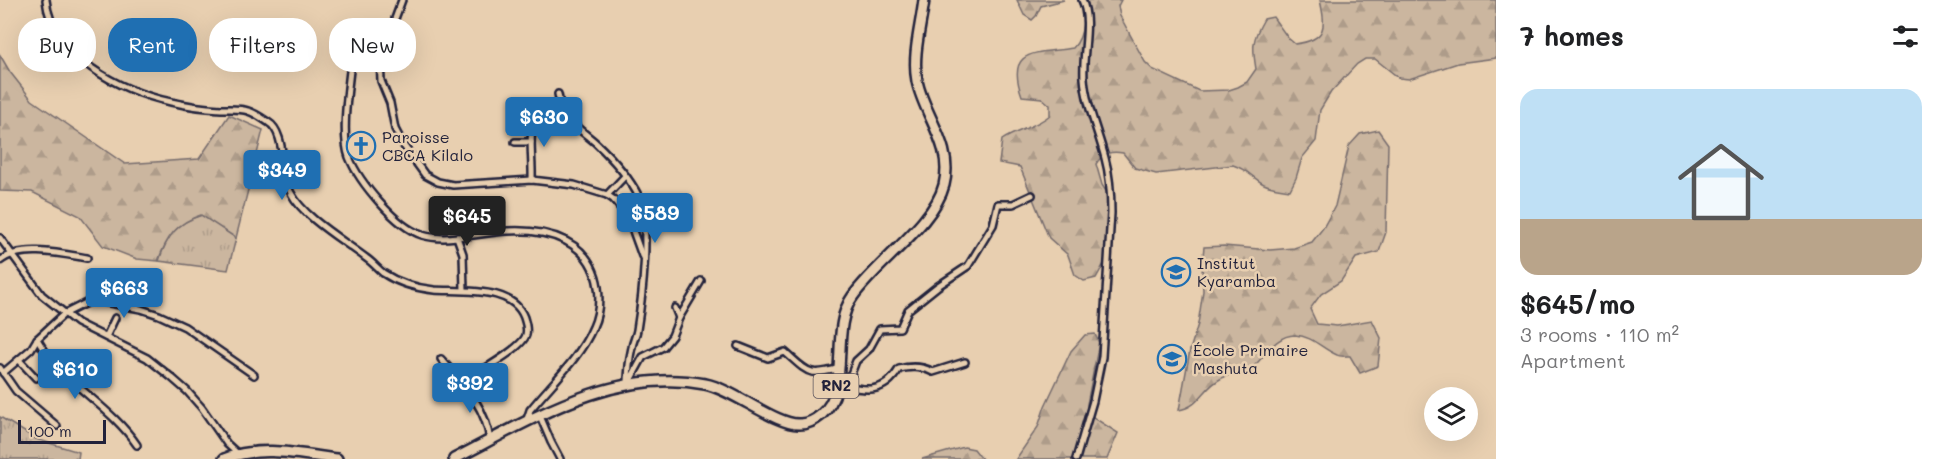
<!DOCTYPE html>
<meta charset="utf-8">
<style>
body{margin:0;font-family:Mali,sans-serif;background:#f6f6f6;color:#202124;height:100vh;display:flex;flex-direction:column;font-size:22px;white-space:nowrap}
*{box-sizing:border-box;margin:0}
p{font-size:20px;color:#757577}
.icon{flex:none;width:33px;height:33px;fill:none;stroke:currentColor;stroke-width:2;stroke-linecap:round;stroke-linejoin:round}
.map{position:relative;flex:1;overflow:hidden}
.sheet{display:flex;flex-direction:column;background:#fff;width:450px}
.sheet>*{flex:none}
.guide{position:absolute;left:18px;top:18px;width:570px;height:54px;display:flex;gap:12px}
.tools{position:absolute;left:1424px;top:387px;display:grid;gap:12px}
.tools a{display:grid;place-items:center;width:54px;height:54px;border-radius:50%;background:#fff;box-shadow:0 6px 24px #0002;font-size:30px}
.scale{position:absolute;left:18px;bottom:15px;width:88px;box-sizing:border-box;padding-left:6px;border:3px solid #22223b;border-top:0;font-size:16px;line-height:21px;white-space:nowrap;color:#22223b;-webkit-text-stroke:4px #e8cfb0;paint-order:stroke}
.price{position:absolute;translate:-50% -51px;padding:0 14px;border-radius:6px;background:#1f6fb2;color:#fff;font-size:20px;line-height:39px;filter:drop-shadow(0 2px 3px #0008)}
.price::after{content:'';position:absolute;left:50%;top:36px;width:18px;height:14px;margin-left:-9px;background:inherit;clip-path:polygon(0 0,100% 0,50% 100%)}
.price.selected{background:#222;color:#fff}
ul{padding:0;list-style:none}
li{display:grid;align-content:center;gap:12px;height:318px;padding:0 24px}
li+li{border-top:2px solid #e0e0e0}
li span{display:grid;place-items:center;height:186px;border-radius:18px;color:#555}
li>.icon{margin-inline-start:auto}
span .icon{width:108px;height:108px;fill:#fffc;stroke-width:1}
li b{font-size:26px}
h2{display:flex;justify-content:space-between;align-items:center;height:72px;padding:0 24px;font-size:26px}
.chip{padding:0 21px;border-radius:24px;background:#fff;box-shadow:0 6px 24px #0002;font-size:21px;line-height:54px}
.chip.selected{background:#1f6fb2;color:#fff}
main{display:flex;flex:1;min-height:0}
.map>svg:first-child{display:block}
.grass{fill:url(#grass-tufts);stroke:#766c6d;stroke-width:1.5}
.forest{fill:url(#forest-firs);stroke:#766c6d;stroke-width:1.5}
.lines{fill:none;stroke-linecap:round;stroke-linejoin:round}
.street-casing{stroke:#22223b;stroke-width:10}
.highway-casing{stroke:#22223b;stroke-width:14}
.street{stroke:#e8cfb0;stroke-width:5}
.highway{stroke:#e8cfb0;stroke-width:9}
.labels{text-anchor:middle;stroke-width:5;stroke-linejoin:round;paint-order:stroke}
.shield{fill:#e8cfb0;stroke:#5d565e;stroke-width:1.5}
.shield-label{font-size:15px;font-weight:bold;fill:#22223b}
.poi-label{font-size:16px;fill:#22223b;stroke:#e8cfb0;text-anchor:start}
</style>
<main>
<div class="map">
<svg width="1496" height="459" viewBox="0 0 1496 459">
<defs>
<pattern id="grass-tufts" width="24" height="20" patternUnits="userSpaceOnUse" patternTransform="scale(1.5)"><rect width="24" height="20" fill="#cbb69f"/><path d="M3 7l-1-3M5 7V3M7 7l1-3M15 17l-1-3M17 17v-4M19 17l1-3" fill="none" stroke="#ae9c8a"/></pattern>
<pattern id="forest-firs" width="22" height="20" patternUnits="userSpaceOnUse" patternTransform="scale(1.5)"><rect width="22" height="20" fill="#cbb69f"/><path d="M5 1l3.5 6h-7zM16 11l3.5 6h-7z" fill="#ae9c8a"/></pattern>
</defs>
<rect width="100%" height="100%" fill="#e8cfb0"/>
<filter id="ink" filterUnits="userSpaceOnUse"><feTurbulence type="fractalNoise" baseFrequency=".0167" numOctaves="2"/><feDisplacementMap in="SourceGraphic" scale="12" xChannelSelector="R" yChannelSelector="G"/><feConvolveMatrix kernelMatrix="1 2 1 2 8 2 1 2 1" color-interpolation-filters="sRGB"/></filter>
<g filter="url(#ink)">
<g class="grass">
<path d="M202,215L236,238L228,270L159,261C167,236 176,223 202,215Z"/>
<polygon points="0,417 36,439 79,452 78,459 0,459"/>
</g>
<g class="forest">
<polygon points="1017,0 1064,0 1041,6 1036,16 1032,20 1024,15"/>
<path d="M1080,0H1121L1118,6L1120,16L1145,62L1152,69L1199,91L1229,90L1238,87L1247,82L1256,69C1252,46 1252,40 1264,19L1273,17L1288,38L1295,44C1327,40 1326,27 1320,0H1496V58L1458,63L1409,79L1399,78L1375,59H1365L1357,64L1331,92L1320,110L1316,141L1302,158L1296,178L1290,190C1280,188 1270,188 1262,183C1251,176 1246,169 1233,165L1156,174L1135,168L1123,153C1110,151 1103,153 1096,164L1102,185L1109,196L1106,260L1096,278L1084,281L1075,275L1068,255L1049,238L1020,167L999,163L1002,140C1017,130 1036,127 1050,115V105L1042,98L1022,96C1004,46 1040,54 1073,48C1086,34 1083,17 1080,0Z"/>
<path d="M0,55L10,72L32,100L125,164L199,159L229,115L263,130L236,238L201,215C176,223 167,237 158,261L137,259L103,246L80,216L32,192L0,191Z"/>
<path d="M1378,130L1388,144L1386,232L1379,252L1356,258L1341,281L1321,294L1310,309L1317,324L1337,326L1372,320L1381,338L1378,366L1360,373L1350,356C1346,356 1340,357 1337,355C1322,349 1313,336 1295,335C1275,335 1265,357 1252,368C1245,373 1230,373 1222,378C1202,388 1201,406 1179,410L1190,350L1198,324L1203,291L1202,265L1204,247L1224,246L1270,250L1294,248L1312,242L1323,228L1335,206L1349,146L1360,134Z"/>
<polygon points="1095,334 1099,343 1087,404 1088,414 1118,433 1107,459 1016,459 1038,427 1045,406 1071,351 1085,335"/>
<polygon points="964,447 974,449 982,459 922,459"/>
</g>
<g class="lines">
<g class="street-casing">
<g id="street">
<path d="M46,0C52,57 121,91 171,102C188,106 204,108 221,109C229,109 240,108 248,111C255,113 262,118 268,122C287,133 280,174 291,193C304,218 343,240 366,258C372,262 377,268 383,273C398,283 416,288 434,290C462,292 516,285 525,321C526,324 527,331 526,335C522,349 475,374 461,383"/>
<polyline points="402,0 380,59 381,81 390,103 395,129 404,146 425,175 438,182 453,185 532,180 574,185 607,195 613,199 624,212 633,231 642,256"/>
<path d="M354,35C352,65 339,130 349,157C359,182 396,227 422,235C447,243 481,232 508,231C549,229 591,241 598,287C600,301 599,314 593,327C580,358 551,384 530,410L526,422"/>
<path d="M558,94C561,119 579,128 596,143C612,158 629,177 639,197C651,225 642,299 637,330C636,336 633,341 632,347C629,360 628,372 628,384L643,357L663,347L672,336L679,318L701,281"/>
<polyline points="515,142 531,142"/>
<path d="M532,180C533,158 527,132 537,112C547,112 555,121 564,123L568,120"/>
<polyline points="607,195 625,176"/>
<polyline points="457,237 463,254 464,290"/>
<polyline points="0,238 42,295 77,323 147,358 171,377 187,391 202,408 227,444 238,454"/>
<path d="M0,261C20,244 64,254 87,258"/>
<polyline points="675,308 679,318"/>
<polyline points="106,337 115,318"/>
<path d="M37,339C62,383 109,404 137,445"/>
<path d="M738,346L768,358L785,352C809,373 808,377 840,368"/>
<path d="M441,359C463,384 486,406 490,441"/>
<polyline points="19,360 36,378"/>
<polyline points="0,368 16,391 57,426"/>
<polyline points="3,373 31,349 37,339 64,314 88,302 99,301 141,309 159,315 185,327 254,375"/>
<polyline points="838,383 851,374 856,361 869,349 880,329 900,328 908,310 938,286 968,266 993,225 998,204 1013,204 1032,195"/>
<path d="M837,384C863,390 883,396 899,369C911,366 922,366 933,372L965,362"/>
<polyline points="540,416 551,442 560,459"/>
<path d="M1076,459L1093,401L1102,357L1111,213C1111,195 1110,176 1105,158C1098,131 1086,105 1084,78C1082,53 1092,21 1082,0"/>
</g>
</g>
<g class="highway-casing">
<g id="highway">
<path d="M224,459C261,445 299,454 337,459"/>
<path d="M454,459C532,419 614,367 705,384C733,389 777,426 800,424C807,424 815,420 821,415C853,388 828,330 853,296C878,261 934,224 944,185C954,146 924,116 917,81C912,55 921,26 924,0"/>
</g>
</g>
<use href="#street" class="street"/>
<use href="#highway" class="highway"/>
</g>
</g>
<defs>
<g id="church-ring" transform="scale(1.5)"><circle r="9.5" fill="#e8cfb0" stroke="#1f6fb2" stroke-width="1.5"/><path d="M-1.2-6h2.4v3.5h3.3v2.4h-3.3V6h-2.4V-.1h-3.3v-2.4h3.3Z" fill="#1f6fb2"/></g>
<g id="school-ring" transform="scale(1.5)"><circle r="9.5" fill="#e8cfb0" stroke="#1f6fb2" stroke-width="1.5"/><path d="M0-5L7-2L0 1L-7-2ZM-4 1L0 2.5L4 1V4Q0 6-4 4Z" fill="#1f6fb2"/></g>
</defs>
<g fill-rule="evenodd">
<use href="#church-ring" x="361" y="146"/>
<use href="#school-ring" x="1176" y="272"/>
<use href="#school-ring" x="1172" y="359"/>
</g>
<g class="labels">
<rect class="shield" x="813.5" y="374" width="45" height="24" rx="4.5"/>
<g class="shield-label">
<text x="836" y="391">RN2</text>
</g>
<g class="poi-label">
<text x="382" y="143">Paroisse<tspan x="382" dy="18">CBCA Kilalo</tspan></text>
<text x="1197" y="269">Institut<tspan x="1197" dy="18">Kyaramba</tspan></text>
<text x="1193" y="356">École Primaire<tspan x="1193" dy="18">Mashuta</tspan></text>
</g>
</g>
</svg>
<div class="tools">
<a><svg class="icon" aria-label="layers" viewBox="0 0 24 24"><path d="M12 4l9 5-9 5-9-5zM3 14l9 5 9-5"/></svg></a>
</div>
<div class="scale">100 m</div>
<b class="price" style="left:544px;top:148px">$630</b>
<b class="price" style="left:282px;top:201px">$349</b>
<b class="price" style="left:655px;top:244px">$589</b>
<b class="price selected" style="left:467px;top:247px">$645</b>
<b class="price" style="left:124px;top:319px">$663</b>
<b class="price" style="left:75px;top:400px">$610</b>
<b class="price" style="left:470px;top:414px">$392</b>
<div class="guide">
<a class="chip">Buy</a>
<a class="chip selected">Rent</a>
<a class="chip">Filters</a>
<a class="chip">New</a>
</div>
</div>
<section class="sheet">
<h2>7 homes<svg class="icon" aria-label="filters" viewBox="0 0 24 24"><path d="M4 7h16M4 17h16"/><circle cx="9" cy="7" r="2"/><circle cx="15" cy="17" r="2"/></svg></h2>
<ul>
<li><span style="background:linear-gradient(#bfe0f5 70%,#b9a48a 0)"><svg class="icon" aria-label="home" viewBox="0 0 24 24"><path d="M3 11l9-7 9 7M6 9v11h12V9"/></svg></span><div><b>$645/mo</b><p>3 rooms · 110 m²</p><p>Apartment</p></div></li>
</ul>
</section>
</main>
